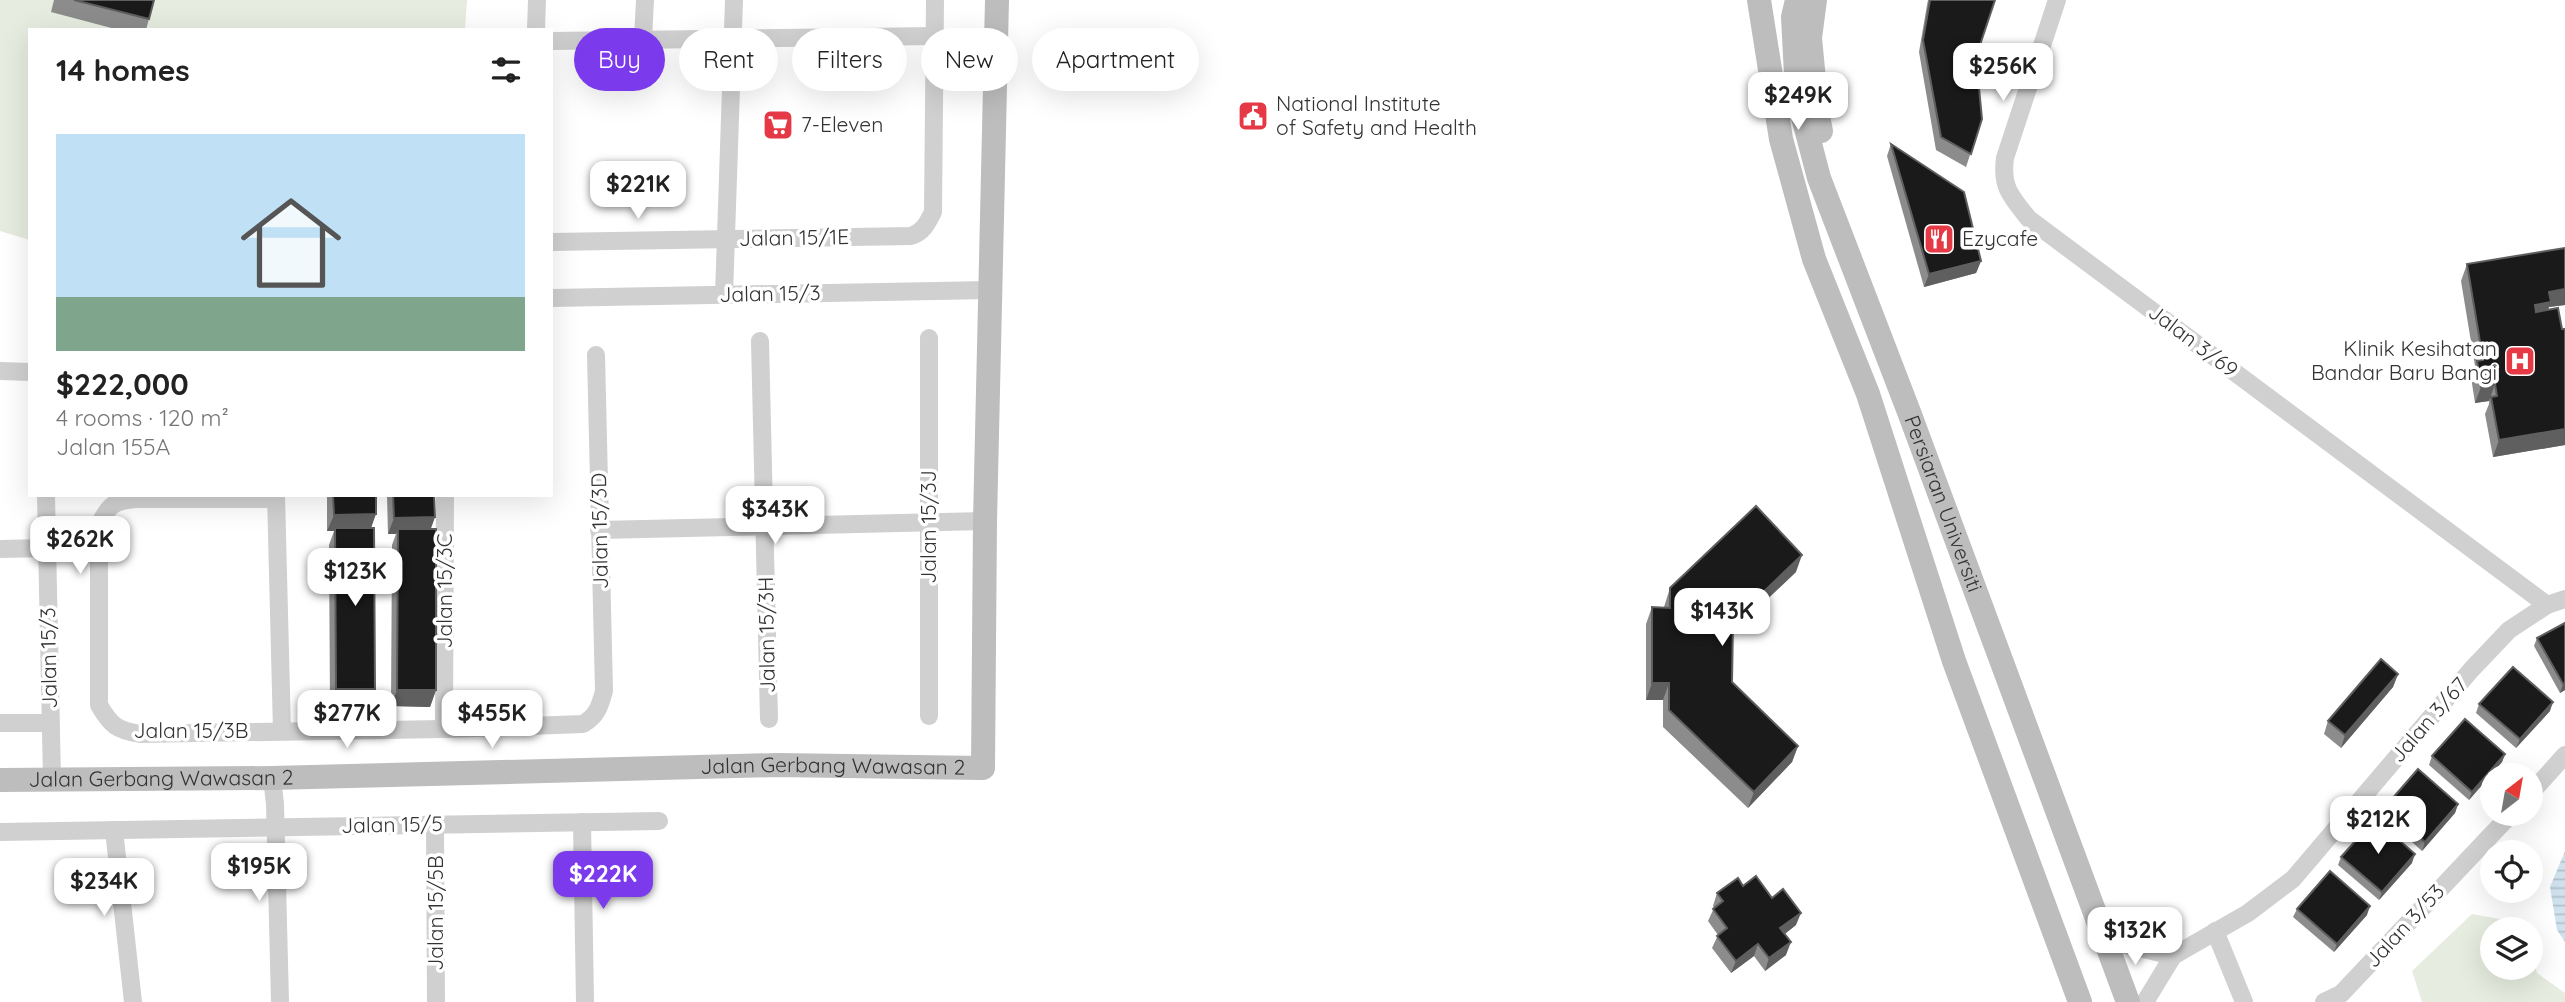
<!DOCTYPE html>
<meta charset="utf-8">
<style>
body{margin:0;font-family:Quicksand,sans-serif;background:#f2f2f2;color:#222;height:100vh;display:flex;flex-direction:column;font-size:26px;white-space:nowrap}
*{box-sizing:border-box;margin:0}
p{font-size:23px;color:#767676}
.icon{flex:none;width:38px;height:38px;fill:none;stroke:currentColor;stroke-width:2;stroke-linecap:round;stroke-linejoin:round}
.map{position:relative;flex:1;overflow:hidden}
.details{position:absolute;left:28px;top:28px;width:525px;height:469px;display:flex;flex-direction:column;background:#fff;border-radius:0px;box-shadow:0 7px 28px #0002}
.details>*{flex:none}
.top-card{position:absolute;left:574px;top:28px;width:665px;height:63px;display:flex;gap:14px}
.needle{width:46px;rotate:31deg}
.controls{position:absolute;left:2480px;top:763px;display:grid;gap:14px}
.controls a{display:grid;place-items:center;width:63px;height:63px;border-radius:50%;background:#fff;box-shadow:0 7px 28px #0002;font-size:35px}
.price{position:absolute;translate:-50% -60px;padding:0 16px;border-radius:14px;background:#fff;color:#222;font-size:23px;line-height:46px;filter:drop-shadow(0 2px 4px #0008)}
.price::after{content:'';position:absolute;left:50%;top:42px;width:21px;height:16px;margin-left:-10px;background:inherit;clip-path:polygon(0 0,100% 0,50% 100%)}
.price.active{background:#7c3aed;color:#fff}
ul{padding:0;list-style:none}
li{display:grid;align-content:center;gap:14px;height:371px;padding:0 28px}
li span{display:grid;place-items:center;height:217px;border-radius:0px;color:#555}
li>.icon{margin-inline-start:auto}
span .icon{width:126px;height:126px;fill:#fffc;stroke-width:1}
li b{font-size:30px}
h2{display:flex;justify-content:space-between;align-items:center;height:84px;padding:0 28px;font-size:30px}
.tag{padding:0 24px;border-radius:32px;background:#fff;box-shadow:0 7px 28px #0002;font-size:24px;line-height:63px}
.tag.active{background:#7c3aed;color:#fff}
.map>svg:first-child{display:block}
.green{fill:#e6ecdf}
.water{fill:url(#water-rules)}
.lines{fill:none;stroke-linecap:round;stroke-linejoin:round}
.street{stroke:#d0d0d0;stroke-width:18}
.secondary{stroke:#bdbdbd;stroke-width:24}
.wall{fill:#8c8c8c}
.shaded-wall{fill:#5f5f5f}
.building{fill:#1a1a1a;stroke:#5f5f5f;stroke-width:2}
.labels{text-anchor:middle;stroke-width:7;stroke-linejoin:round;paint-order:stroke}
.poi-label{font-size:21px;fill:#333;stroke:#fff;text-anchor:start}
.street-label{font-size:21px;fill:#333;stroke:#fff}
</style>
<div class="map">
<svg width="2565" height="1002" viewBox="0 0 2565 1002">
<defs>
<pattern id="water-rules" width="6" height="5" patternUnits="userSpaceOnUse" patternTransform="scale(1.75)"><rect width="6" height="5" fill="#cfe2ee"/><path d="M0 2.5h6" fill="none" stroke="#b2c2cd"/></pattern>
</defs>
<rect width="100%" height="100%" fill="#fff"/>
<g class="green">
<polygon points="0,0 467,0 465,30 30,30 30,240 0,231"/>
<polygon points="2472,914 2521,923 2523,929 2492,929 2492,968 2530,968 2531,951 2537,973 2565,993 2565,1002 2422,1002 2412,971"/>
</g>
<polygon class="water" points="2565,851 2565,942 2557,930 2550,887"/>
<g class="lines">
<g class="street">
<path d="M2057,0L2005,158C2001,187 2011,197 2029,219L2547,605"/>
<polyline points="536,30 537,0"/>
<polyline points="643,39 645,0"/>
<polyline points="551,41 935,36"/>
<path d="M551,242L911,236C923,232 927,224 933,212L935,0"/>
<polyline points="724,295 734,0"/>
<polyline points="551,298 989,290"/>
<polyline points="760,341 769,719"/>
<polyline points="0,371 30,372"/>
<polyline points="46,495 52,779"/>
<polyline points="276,495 282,731"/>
<path d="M276,499H136C113,501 109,505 99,525V705C111,726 117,730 140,734L444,729L583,724C597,716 600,706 604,691L596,355"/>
<polyline points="599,530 985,521"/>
<polyline points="0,549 47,548"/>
<polyline points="929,716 929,338"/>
<polyline points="0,723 50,723"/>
<polyline points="444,729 445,495"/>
<polyline points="272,778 275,804 280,1002"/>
<polyline points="2530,794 2565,755"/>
<polyline points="582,822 585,1002"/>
<polyline points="435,825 436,1002"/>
<polyline points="114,830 133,1002"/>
<polyline points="0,832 659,821"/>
<polyline points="2215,931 2244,1002"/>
<polyline points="2106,940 2173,956"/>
<polyline points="2145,1002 2173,956 2248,913 2293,879 2471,670 2509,630 2547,605 2565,599"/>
<polyline points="2324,1002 2341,994 2511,814"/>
</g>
<g class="secondary">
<polyline points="1759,0 1781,139 1814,259 1868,394 1954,661 2080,1002"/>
<path id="s1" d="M1797,0L1793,17L1797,94L1819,178L1909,412L2128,1002"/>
<polyline points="1815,0 1810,38 1817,111 1821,131"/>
<path id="s2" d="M0,780L272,778L777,765L983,768L985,521L997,0"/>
</g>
</g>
<g class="wall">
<polygon points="54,0 154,0 146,30 119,30 51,12"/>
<polygon points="1928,0 1995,0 1976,57 1982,119 1966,167 1936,150 1919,52 1927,5"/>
<polygon points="1891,144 1981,261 1976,273 1924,287 1887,156"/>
<polygon points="2467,264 2565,289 2565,305 2549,307 2548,310 2565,445 2493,457 2485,414 2489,404 2489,401 2475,403 2471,377 2475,366 2461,281"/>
<polygon points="327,495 376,495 371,528 375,689 369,706 330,706 329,545 334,531 327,531"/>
<polygon points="387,495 434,495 435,517 430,529 436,690 430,707 391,706 392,545 396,534 388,534"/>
<polygon points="1796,572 1733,632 1732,682 1798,746 1792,762 1748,808 1663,727 1663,700 1646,700 1646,624 1652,607 1664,607 1670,588"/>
<polygon points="2565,623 2565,690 2560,693 2534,646 2537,638"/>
<polygon points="2398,674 2393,687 2341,748 2324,734 2328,721"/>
<polygon points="2479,704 2550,711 2516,748 2476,713"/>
<polygon points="2505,754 2502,762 2469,800 2429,765 2432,756"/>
<polygon points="2458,804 2455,813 2422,851 2382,815 2385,807"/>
<polygon points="2341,857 2412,863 2379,900 2338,865"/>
<polygon points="1743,886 1772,898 1796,925 1785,934 1786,955 1765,971 1754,956 1731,973 1712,948 1718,935 1708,921 1714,908 1713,906 1717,893"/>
<polygon points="2297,909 2367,915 2334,952 2293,917"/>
</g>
<g class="shaded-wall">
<polygon points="1981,261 1976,273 1924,287 1929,274"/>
<polygon points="2565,289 2565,305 2549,307 2545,319 2529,321 2535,305 2549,292"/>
<polygon points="2495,384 2489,401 2475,403 2481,387"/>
<polygon points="2565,429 2565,445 2493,457 2499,440"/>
<polygon points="376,514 370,531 335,528 334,531 327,531 334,515"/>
<polygon points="435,517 429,534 398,529 396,534 388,534 394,518"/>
<polygon points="1802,555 1796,572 1727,637 1733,621"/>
<polygon points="2398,674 2393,687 2341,748 2345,735"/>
<polygon points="1652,683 1669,683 1663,700 1646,700"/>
<polygon points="2565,683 2565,690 2560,693 2563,684"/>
<polygon points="336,689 375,689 369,706 330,706"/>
<polygon points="397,690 436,690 430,707 391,706"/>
<polygon points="2553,702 2550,711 2516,748 2520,739"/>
<polygon points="1798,746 1792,762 1748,808 1754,792"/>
<polygon points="2505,754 2502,762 2469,800 2472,792"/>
<polygon points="2458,804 2455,813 2422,851 2425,842"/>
<polygon points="2415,854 2412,863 2379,900 2382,892"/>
<polygon points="2370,906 2367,915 2334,952 2337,944"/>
<polygon points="1801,913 1796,925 1775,941 1780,928"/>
<polygon points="1791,942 1786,955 1765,971 1769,958"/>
<polygon points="1758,944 1754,956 1731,973 1736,961"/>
</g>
<g class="building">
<polygon points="74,0 154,0 149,19"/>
<polygon points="1930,0 1995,0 1976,57 1982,119 1971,154 1941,137 1923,40"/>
<polygon points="1891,144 1964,192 1981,261 1929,274"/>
<polygon points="2565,248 2565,289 2549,292 2551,302 2535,305 2536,312 2558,308 2562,329 2565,329 2565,429 2499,440 2491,397 2497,396 2495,384 2481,387 2477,361 2483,360 2467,264"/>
<polygon points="333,495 376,495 376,514 334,515"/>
<polygon points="393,495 434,495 435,517 394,518"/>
<polygon points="1756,506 1802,555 1733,621 1732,682 1798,746 1754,792 1669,710 1669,683 1652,683 1652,607 1670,608 1670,588"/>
<polygon points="335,528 374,528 375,689 336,689"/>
<polygon points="398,529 436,529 436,690 397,690"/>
<polygon points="2565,623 2565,683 2563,684 2537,638"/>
<polygon points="2381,659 2398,674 2345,735 2328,721"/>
<polygon points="2513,667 2553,702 2520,739 2479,704"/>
<polygon points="2465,719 2505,754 2472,792 2432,756"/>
<polygon points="2418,769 2458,804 2425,842 2385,807"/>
<polygon points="2375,819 2415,854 2382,892 2341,857"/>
<polygon points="2330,871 2370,906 2337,944 2297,909"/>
<polygon points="1756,876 1772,898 1783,889 1801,913 1780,928 1791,942 1769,958 1758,944 1736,961 1717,936 1727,928 1713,909 1723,901 1717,893 1738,878 1743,886"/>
</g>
<defs>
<g id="civic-square" transform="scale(1.575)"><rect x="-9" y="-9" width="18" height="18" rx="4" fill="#e63946" stroke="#fff"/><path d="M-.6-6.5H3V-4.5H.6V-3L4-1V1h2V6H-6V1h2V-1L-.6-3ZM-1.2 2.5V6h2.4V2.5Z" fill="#fff"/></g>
<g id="supermarket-square" transform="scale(1.575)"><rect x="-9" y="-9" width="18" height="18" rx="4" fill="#e63946" stroke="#fff"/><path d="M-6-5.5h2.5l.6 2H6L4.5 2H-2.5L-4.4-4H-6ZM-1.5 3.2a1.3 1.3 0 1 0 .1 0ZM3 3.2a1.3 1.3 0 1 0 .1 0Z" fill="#fff"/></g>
<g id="restaurant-square" transform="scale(1.575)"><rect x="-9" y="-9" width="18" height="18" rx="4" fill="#e63946" stroke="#fff"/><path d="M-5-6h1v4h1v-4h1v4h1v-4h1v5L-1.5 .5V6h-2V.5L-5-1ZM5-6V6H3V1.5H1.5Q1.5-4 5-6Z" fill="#fff"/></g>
<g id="hospital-square" transform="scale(1.575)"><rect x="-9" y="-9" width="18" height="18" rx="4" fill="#e63946" stroke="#fff"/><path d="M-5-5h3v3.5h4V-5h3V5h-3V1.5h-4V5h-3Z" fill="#fff"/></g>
</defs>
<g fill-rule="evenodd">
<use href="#civic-square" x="1253" y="116"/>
<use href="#supermarket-square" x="778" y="125"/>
<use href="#restaurant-square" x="1939" y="239"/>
<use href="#hospital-square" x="2520" y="361"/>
</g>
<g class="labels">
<g class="poi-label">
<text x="1276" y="111">National Institute<tspan x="1276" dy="24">of Safety and Health</tspan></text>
<text x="801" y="132">7-Eleven</text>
<text x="1962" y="246">Ezycafe</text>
<text x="2497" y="356" text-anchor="end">Klinik Kesihatan<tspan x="2497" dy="24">Bandar Baru Bangi</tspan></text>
</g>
<g class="street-label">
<text transform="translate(794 238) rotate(-1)" y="7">Jalan 15/1E</text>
<text transform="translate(770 294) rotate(-1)" y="7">Jalan 15/3</text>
<text transform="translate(2193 341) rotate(37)" y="7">Jalan 3/69</text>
<text dy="7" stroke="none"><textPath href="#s1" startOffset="530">Persiaran Universiti</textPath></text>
<text transform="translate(929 527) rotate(-90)" y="7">Jalan 15/3J</text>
<text transform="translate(600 531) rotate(-91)" y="7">Jalan 15/3D</text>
<text transform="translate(445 591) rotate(-90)" y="7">Jalan 15/3C</text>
<text transform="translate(767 635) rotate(-91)" y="7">Jalan 15/3H</text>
<text transform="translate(49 658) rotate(-91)" y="7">Jalan 15/3</text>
<text transform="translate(2429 720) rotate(-49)" y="7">Jalan 3/67</text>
<text x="191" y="738">Jalan 15/3B</text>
<text dy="7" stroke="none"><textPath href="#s2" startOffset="833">Jalan Gerbang Wawasan 2</textPath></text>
<text dy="7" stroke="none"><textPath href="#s2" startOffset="161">Jalan Gerbang Wawasan 2</textPath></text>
<text transform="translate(392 825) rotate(-1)" y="7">Jalan 15/5</text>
<text transform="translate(436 913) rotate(-90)" y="7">Jalan 15/5B</text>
<text transform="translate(2405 926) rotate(-47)" y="7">Jalan 3/53</text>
</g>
</g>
</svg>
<div class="controls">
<a><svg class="needle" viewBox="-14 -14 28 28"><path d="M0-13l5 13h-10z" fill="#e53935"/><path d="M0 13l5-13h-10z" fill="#767676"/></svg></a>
<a><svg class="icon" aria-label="locate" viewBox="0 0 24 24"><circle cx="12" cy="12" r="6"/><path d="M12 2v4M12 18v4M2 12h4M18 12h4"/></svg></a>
<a><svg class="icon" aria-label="layers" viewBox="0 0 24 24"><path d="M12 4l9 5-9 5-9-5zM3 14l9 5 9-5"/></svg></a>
</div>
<b class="price" style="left:2003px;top:103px">$256K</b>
<b class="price" style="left:1798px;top:132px">$249K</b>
<b class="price" style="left:638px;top:221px">$221K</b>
<b class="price" style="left:775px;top:546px">$343K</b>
<b class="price" style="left:80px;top:576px">$262K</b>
<b class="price" style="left:355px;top:608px">$123K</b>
<b class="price" style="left:1722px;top:648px">$143K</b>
<b class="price" style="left:347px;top:750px">$277K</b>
<b class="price" style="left:492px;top:750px">$455K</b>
<b class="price" style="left:2378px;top:856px">$212K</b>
<b class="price" style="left:259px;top:903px">$195K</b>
<b class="price active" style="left:603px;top:911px">$222K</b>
<b class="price" style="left:104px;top:918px">$234K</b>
<b class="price" style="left:2135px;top:967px">$132K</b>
<div class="top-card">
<a class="tag active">Buy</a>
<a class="tag">Rent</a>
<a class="tag">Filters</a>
<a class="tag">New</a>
<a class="tag">Apartment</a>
</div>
<section class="details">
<h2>14 homes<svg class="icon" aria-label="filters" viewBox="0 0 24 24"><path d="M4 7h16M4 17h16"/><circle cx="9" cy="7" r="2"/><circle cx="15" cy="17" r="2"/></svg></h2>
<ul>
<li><span style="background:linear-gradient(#bfe0f5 75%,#7fa58c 0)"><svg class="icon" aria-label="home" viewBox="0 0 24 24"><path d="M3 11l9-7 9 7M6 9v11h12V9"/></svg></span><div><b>$222,000</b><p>4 rooms · 120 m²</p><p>Jalan 155A</p></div></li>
</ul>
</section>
</div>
